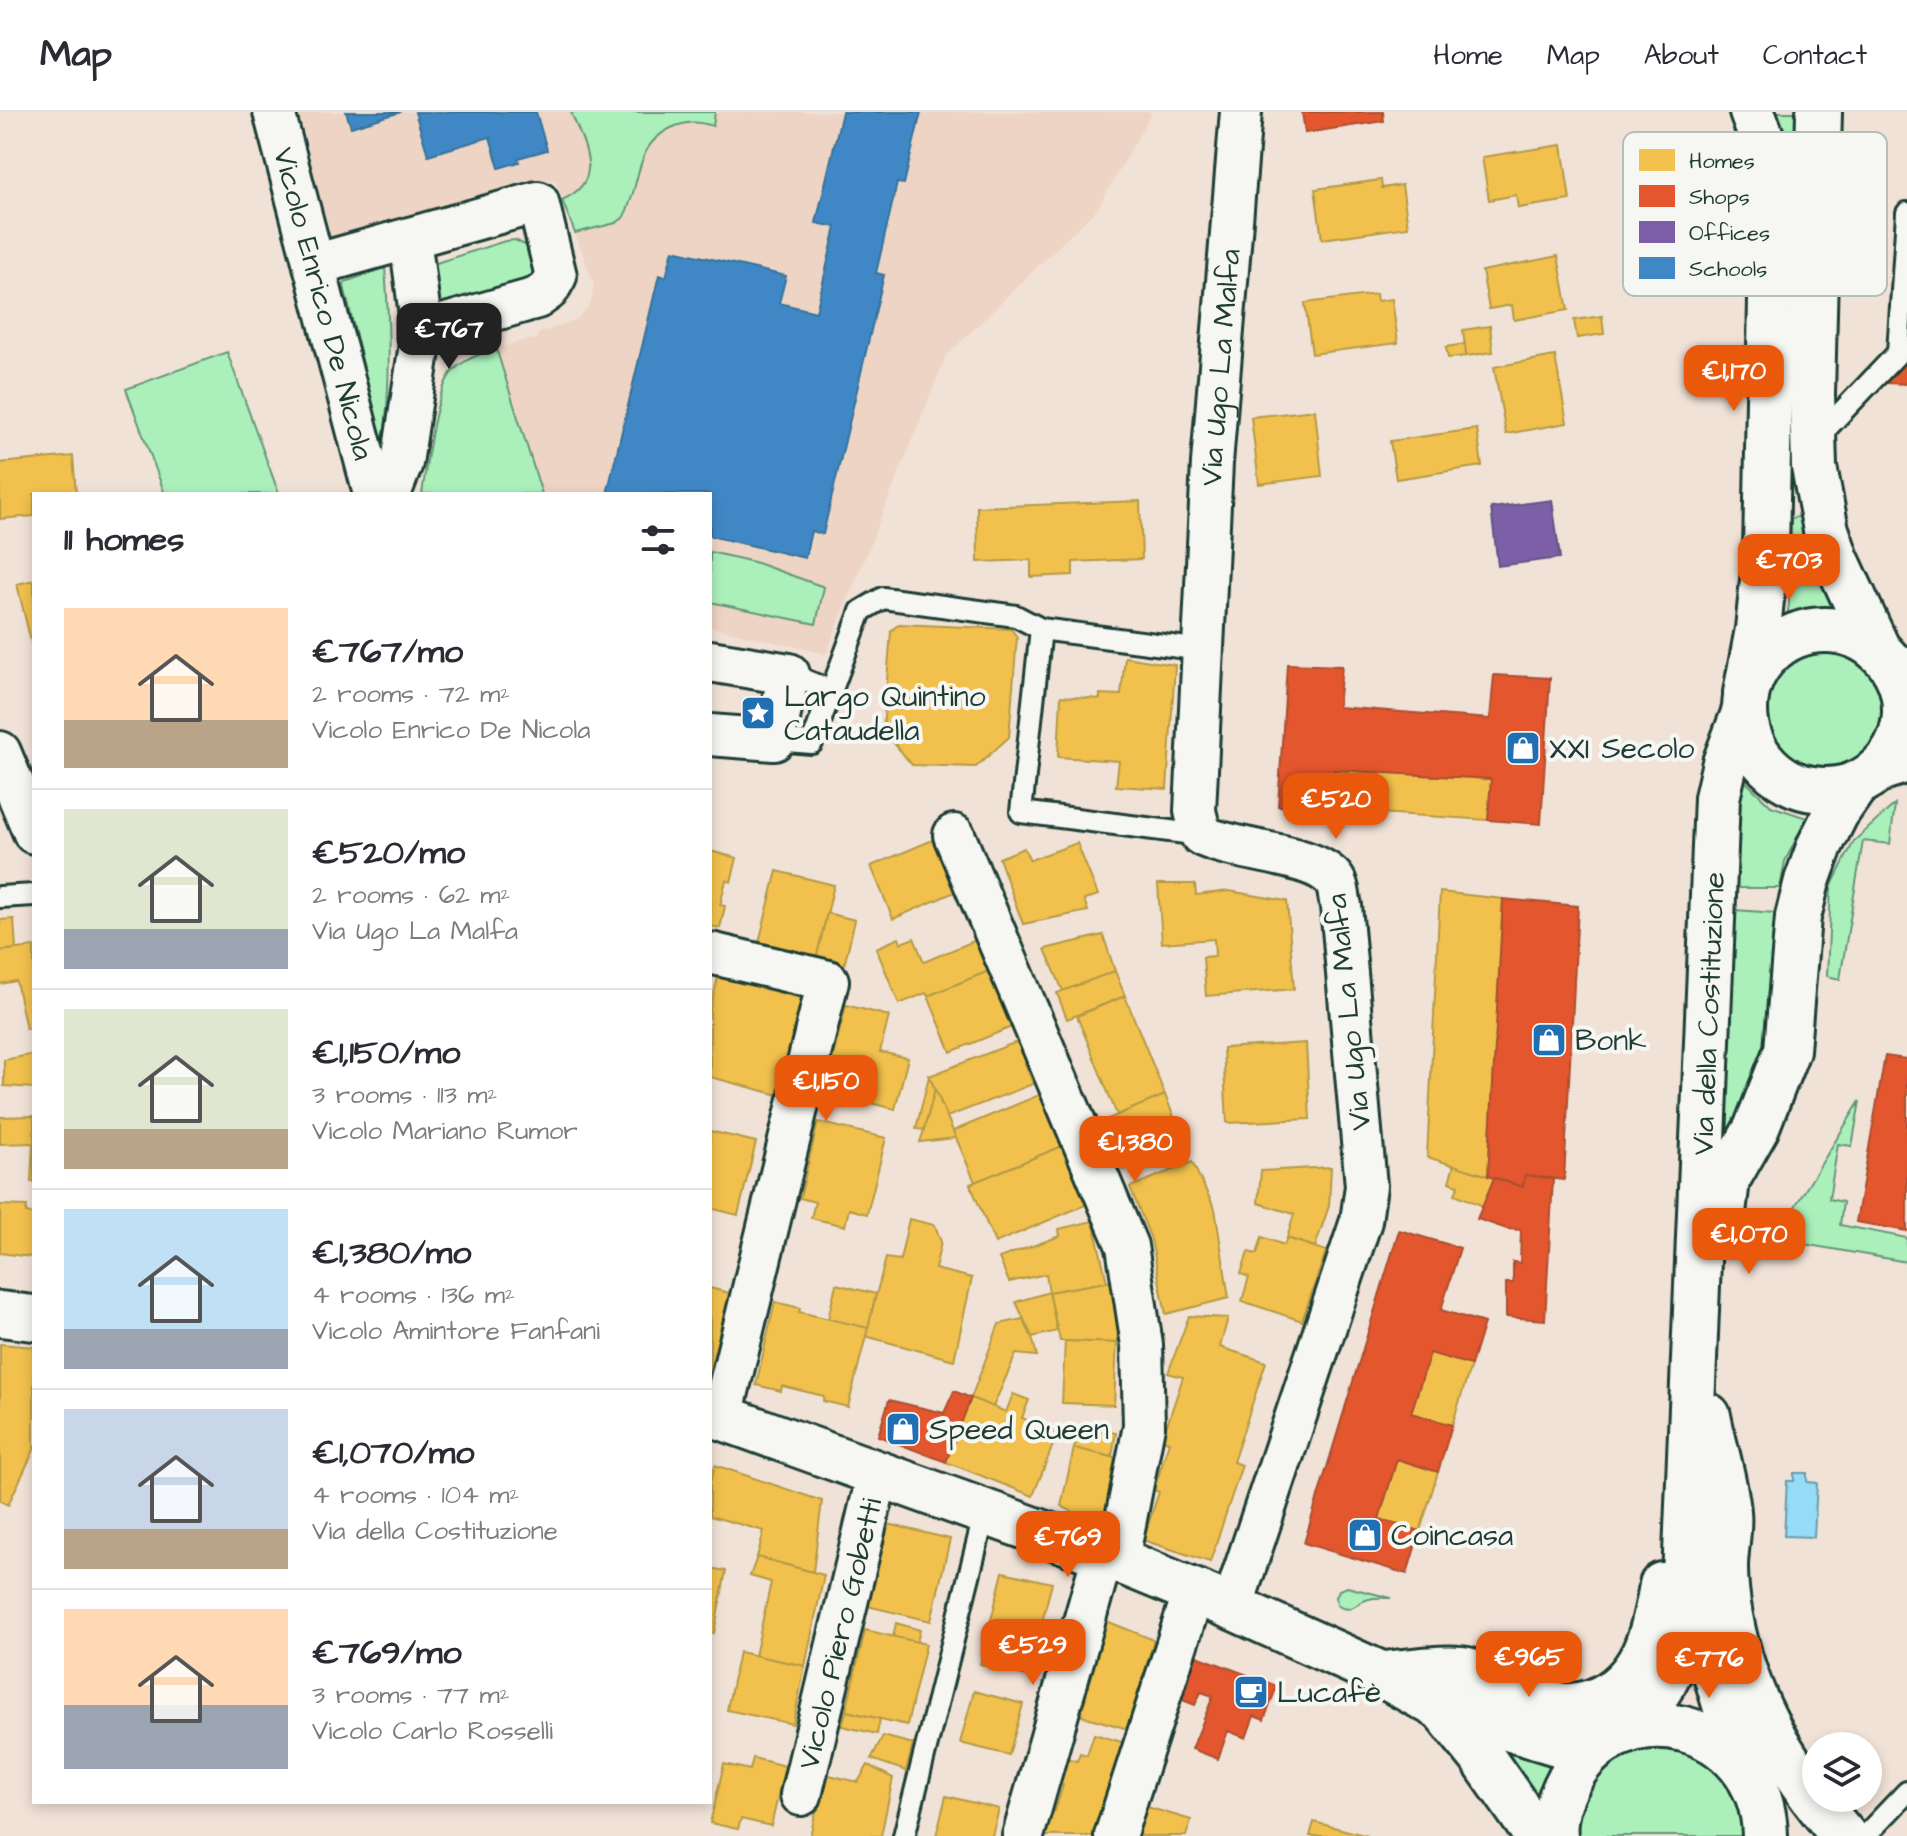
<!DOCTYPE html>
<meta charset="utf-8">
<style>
body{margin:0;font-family:"Architects Daughter",sans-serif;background:#f7f7f7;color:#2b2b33;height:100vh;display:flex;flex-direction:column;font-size:30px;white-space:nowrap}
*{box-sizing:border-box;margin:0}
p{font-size:26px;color:#7c7c81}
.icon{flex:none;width:44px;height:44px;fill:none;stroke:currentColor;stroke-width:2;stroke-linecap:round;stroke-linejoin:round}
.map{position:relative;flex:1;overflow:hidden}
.side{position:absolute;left:32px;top:380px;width:680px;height:1312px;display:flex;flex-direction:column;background:#fff;border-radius:0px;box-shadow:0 4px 12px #0003}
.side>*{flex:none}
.controls{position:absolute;left:1802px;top:1620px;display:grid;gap:16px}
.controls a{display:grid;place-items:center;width:80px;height:80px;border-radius:50%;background:#fff;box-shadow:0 4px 12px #0003;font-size:40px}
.price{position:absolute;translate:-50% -68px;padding:0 18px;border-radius:16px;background:#ea580c;color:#fff;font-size:26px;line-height:52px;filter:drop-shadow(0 2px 4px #0008)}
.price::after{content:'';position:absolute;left:50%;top:48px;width:24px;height:18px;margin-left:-12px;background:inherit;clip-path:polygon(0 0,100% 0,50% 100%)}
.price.on{background:#222;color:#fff}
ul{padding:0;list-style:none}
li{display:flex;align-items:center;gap:24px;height:200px;padding:0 32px}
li+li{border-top:2px solid #e1e1e2}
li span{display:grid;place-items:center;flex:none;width:224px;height:160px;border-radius:0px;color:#555}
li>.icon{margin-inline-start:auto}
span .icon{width:96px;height:96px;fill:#fffc;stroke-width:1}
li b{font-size:34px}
h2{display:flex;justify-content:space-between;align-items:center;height:96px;padding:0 32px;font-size:34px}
header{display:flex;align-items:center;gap:48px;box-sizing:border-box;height:112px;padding:0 40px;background:#fff;border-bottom:2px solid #e1e1e2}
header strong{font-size:38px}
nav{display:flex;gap:44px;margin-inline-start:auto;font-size:28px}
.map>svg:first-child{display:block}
.built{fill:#eed4c4}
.green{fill:#abf0bb;stroke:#659678;stroke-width:2}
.water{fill:#96dbf8;stroke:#669caa;stroke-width:2}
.homes{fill:#f2c14e;stroke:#b39946;stroke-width:2}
.shops{fill:#e4572e;stroke:#a94f30;stroke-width:2}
.offices{fill:#7b5ea7;stroke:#5f5484;stroke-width:2}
.schools{fill:#3f88c5;stroke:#35729a;stroke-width:2}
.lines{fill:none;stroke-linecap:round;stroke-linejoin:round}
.lane-casing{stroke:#1f3d34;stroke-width:26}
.street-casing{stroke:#1f3d34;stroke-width:46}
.secondary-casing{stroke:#1f3d34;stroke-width:50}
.lane{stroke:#f6f6f2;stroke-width:20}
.street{stroke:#f6f6f2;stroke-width:40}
.secondary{stroke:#f6f6f2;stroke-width:44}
.labels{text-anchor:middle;stroke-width:8;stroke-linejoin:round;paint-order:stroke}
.street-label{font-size:30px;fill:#1f3d34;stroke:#f6f6f2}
.poi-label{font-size:30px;fill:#1f3d34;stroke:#f6f6f2;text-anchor:start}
.key{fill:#f6f6f2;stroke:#b6beb9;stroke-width:2}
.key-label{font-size:22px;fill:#1f3d34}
</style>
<header>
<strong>Map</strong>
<nav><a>Home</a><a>Map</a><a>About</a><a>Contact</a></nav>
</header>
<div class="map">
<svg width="1907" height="1724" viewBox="0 0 1907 1724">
<rect width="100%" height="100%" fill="#f1e2d7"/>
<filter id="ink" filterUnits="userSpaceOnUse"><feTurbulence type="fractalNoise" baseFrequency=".0125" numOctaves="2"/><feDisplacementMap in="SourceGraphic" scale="16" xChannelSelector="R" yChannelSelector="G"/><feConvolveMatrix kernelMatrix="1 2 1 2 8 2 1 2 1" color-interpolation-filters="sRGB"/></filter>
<g filter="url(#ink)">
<polygon class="built" points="299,0 1152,0 1098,96 946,244 826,542 710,515 710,382 422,382 440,286 452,260 474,244 521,229 537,227 537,222 577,207 591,191 594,173 555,67 332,131"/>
<g class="green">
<path d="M571,0H715L713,14C697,9 687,9 671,16C632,34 642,75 623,106L616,111L575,121L562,88C606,69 584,33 571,0Z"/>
<polygon points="1773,0 1799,0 1794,50"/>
<polygon points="515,128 529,135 537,163 535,170 439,195 433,152 505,129"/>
<path d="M385,156C390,216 391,275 383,335L344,174L345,170Z"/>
<path d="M496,236L542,382H422C427,352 434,282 452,260C463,247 481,242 496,236Z"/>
<polygon points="227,240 279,382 165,382 126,277"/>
<path d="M1805,404L1849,508C1828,500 1805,504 1786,513L1789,492L1791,406Z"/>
<polygon points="710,440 754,450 824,475 816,512 710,490"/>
<circle cx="1825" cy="604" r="64"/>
<polygon points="1742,666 1771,694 1807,706 1785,749 1780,776 1734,776"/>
<polygon points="1895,692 1890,732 1863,729 1840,867 1827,864 1831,775 1854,729"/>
<polygon points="1735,798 1776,801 1767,941 1722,1035"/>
<polygon points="1860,989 1852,1034 1838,1032 1829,1087 1843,1090 1840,1113 1907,1126 1907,1150 1775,1127"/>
<path d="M1347,1475L1391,1486C1384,1486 1376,1485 1369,1487C1356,1490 1351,1503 1337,1493L1336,1485L1339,1478Z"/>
<polygon points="1486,1622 1553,1645 1533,1692"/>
<polygon points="1659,1631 1711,1648 1742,1692 1745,1724 1571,1724 1574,1697 1607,1647"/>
</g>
<polygon class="water" points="1794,1361 1807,1361 1807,1370 1817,1371 1814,1425 1784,1424 1787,1369 1794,1369"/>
<g class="homes">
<polygon points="1562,33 1570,88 1518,96 1516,83 1489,88 1482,45"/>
<polygon points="1381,68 1382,76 1402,73 1408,115 1322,127 1315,77"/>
<polygon points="1558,144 1568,198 1514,208 1512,193 1489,197 1482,159"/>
<polygon points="1376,182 1377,189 1392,187 1398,231 1312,242 1305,191"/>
<polygon points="1602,204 1604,222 1577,226 1574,208"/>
<polygon points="1490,214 1493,240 1466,244 1463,218"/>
<polygon points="1465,232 1466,244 1448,246 1446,235"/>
<polygon points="1555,244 1567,311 1506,322 1494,255"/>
<polygon points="1315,298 1322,364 1259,372 1251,305"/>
<polygon points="1477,317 1482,354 1396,367 1390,329"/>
<polygon points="73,344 76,382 34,382 34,404 0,407 0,351"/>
<polygon points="1140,389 1142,447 1073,450 1073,463 1031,465 1031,448 978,450 977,395"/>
<polygon points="34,468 34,542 17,472"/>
<polygon points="899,512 1011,517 1017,525 1009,625 976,655 912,653 883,618 891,519"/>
<polygon points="1125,545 1175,553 1167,677 1116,674 1119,649 1058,645 1061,584 1100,587 1100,582 1121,583"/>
<polygon points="1334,658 1491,667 1488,708 1332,698"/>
<polygon points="942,724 964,776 893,807 871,754"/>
<polygon points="1077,731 1098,783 1084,788 1088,799 1023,812 999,746 1024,736 1030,748"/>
<polygon points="710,739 737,746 731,770 726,768 720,793 725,794 720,816 710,814"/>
<polygon points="777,759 834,773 816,848 758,834"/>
<polygon points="1158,772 1195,772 1196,783 1229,779 1287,789 1294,877 1206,884 1203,845 1215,844 1214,827 1162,831"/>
<polygon points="1440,780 1503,787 1488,1064 1427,1045"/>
<polygon points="827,801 855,808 844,854 816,848"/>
<polygon points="14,807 16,837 0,839 0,808"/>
<polygon points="1103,823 1115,859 1063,879 1045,837"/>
<polygon points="983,825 996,856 928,884 926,881 899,892 876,836 899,826 901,831 914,826 924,850"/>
<polygon points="34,835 34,916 26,917 16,869 0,872 0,839"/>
<polygon points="996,856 1019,912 951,940 928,884"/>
<polygon points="1115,859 1125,884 1067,907 1057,881"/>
<polygon points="718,865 808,888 783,984 710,965 710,898"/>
<polygon points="1125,884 1165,983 1117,1003 1077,904"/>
<polygon points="846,893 889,904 880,940 908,946 895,997 836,983 843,956 831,953"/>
<polygon points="1024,927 1033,948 1025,951 1033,972 947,1005 929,964"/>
<polygon points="1306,931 1310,1007 1227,1011 1223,936"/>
<polygon points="34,942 34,976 4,974 4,948"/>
<polygon points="929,964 935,977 924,1018 916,1017"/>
<polygon points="935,977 956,1026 920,1030 924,1018"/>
<polygon points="1044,981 1065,1033 975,1070 953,1019"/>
<polygon points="1165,983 1185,1032 1123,1058 1103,1009"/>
<polygon points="34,1004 34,1070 31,1070 33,1031 0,1032 0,1005"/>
<polygon points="818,1010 886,1026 867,1102 849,1097 845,1114 811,1106 815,1090 800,1086"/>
<polygon points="710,1019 756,1030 738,1103 710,1096"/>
<polygon points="1065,1033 1090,1091 995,1131 970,1072"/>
<polygon points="1192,1050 1215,1097 1229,1186 1166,1202 1151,1127 1130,1075"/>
<polygon points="1454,1053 1494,1066 1483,1094 1455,1082 1459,1073 1449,1070"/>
<polygon points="1331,1055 1329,1094 1315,1135 1287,1126 1294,1102 1258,1091 1261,1059"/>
<polygon points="0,1093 27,1094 26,1101 34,1102 32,1145 0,1141"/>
<polygon points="909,1107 935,1113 941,1130 935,1157 972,1166 954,1248 865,1224 886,1146 900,1148"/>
<polygon points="1093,1109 1107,1170 1049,1180 1046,1162 1009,1170 999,1146 1060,1124 1059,1117"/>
<polygon points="1262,1125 1284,1133 1287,1126 1326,1139 1302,1209 1242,1189 1249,1165 1241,1162 1248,1140 1257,1142"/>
<polygon points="1112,1169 1119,1196 1117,1231 1060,1229 1049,1180"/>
<polygon points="836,1172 876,1182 868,1216 828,1207"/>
<polygon points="710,1176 733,1182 714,1261 710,1260"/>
<polygon points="1049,1180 1057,1219 1032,1225 1016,1190"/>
<polygon points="775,1190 800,1196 799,1200 868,1216 848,1295 823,1289 824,1284 782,1274 781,1279 756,1273"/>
<polygon points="1189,1204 1228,1206 1220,1235 1266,1250 1233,1350 1242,1353 1210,1450 1143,1428 1159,1380 1154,1378 1169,1330 1162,1328 1183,1265 1168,1261"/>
<polygon points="1023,1207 1032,1225 1037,1244 1016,1242 993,1295 971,1286 999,1212"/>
<polygon points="1065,1229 1117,1231 1114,1293 1062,1291"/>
<polygon points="0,1232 34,1235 34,1338 8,1393 0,1389"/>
<polygon points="1430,1241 1471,1253 1452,1313 1411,1301"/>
<polygon points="1013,1282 1029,1288 1022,1306 1058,1320 1033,1384 946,1350 971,1286 1006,1300"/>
<polygon points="1079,1314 1116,1321 1112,1345 1074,1336"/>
<polygon points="1074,1336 1116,1346 1106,1416 1061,1394"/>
<polygon points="1397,1347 1438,1360 1420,1419 1379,1407"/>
<polygon points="715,1353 822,1389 813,1460 757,1445 764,1419 710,1404 710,1371"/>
<polygon points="884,1411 950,1427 931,1509 863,1493"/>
<polygon points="757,1445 824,1463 805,1554 755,1544 771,1470 750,1464"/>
<polygon points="710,1456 726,1459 714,1521 710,1520"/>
<polygon points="1003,1460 1052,1471 1028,1564 980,1552"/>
<polygon points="1104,1508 1154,1528 1128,1617 1076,1602"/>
<polygon points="896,1511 920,1518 917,1530 893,1525"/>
<polygon points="865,1518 926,1532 907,1613 846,1599"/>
<polygon points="739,1540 805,1554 793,1612 727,1598"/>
<polygon points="974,1579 1023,1592 1009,1643 960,1631"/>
<polygon points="846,1599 880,1607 877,1622 842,1614"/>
<polygon points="1094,1622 1125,1631 1095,1724 1037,1724 1045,1696 1055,1699 1063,1673 1055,1670 1063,1645 1077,1649 1080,1641 1087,1643"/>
<polygon points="883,1624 913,1632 906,1659 871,1647"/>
<polygon points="753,1646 785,1654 771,1714 741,1707 738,1717 710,1711 724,1652 750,1658"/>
<polygon points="868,1653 893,1666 881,1724 810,1724 825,1662 858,1670"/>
<polygon points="946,1684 999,1697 992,1724 936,1724"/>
<polygon points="1137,1692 1191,1708 1186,1724 1128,1724"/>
<polygon points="1314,1710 1368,1724 1310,1724"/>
</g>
<g class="shops">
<polygon points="1302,0 1383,0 1384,9 1305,21"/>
<polygon points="1888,218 1907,219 1907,272 1885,271"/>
<polygon points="1287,552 1342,554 1338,595 1490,607 1494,563 1550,566 1541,712 1488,708 1491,667 1334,658 1332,698 1278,694"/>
<polygon points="1503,787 1578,794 1564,1068 1525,1063 1523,1075 1488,1064"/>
<polygon points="1885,944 1907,947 1907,1119 1856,1110"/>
<polygon points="1525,1063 1553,1067 1545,1208 1506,1205 1506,1171 1513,1171 1513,1150 1520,1151 1521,1118 1507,1117 1477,1107 1494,1066 1523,1075"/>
<polygon points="1399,1118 1460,1136 1441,1198 1484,1211 1471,1253 1430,1241 1411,1301 1452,1313 1438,1360 1397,1347 1379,1407 1420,1419 1407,1462 1304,1431"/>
<polygon points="954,1279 971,1286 946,1350 878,1324 889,1288 944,1301"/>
<polygon points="1189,1541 1277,1574 1264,1608 1254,1604 1246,1626 1228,1619 1218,1647 1192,1637 1213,1584 1201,1580 1195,1593 1172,1584"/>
</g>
<polygon class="offices" points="1552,388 1560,446 1498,454 1491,396"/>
<g class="schools">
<polygon points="346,0 401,0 351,15"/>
<polygon points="415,0 536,0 547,38 518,46 519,50 499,56 490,25 428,43"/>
<polygon points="842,0 921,0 904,72 897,71 876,161 884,163 823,422 811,419 805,446 710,424 710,382 607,382 659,163 666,165 673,138 786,164 779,191 816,200 836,115 816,111"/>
</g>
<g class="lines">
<g class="lane-casing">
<g id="lane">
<polyline points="1816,327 1898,241 1907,101"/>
<polyline points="789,562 832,579"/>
<polyline points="774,628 812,631 861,499 883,486 1016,504 1041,517"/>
<polyline points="1201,723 1021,700 1041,517 1202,538"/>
<polyline points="0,785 34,783"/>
<polyline points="904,1724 985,1400"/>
<polyline points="1865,1724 1907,1680"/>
</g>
</g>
<g class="street-casing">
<g id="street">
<path id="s1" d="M274,0L374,382"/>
<polyline points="314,153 538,90 556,164 548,178 537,186 422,219"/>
<polyline points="390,382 402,351 422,219 410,126"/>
<polyline points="710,549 789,562 774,628 710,623"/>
<polyline points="1889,550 1907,556"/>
<polyline points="0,640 34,721"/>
<polyline points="1876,660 1907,650"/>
<polyline points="954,723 1127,1134 1142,1233 1144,1314 1118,1448"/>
<polyline points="710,841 828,869 722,1304"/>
<path id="s2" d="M1232,1495L1361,1109L1366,1074L1341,794C1339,787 1339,775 1335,769C1317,741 1234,740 1201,723L1195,699L1212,351L1241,0"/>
<path id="s3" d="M801,1683L878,1361"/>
<polyline points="1023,1724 1103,1443"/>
<polyline points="1115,1724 1194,1479"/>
</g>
</g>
<g class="secondary-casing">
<g id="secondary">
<polyline points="1819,0 1812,282 1814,355 1826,418 1836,447 1878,538"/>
<circle cx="1825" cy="598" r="80"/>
<polyline points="1746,581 1758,517 1766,439 1773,86 1769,45 1752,0"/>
<polyline points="1721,1117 1727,1068 1756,1017 1787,938 1798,805 1807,769 1820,733 1836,701 1856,672"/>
<polyline points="0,1202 34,1206"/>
<polyline points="710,1301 1118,1448 1232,1495 1381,1562 1442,1596 1557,1631 1609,1627"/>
<path d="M1708,1304C1714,1335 1725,1368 1728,1400C1730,1418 1725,1437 1725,1455C1725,1471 1727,1488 1730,1504C1745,1589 1788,1659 1844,1724"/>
<polyline points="1701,1481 1700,1509 1732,1616 1752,1667"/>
<path d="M1381,1562C1402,1561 1449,1553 1467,1558C1498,1567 1527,1587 1559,1593C1570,1595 1584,1593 1595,1589C1644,1569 1654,1521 1662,1473"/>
<polyline points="1442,1596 1481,1644 1537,1724"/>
<path id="s4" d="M1625,1620C1656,1587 1675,1561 1683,1515L1717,686L1725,651L1744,601"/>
<path d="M1555,1724C1553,1708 1558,1691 1565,1676C1614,1571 1763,1607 1765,1724"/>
</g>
</g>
<use href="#lane" class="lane"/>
<use href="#street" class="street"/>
<use href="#secondary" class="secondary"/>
</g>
</g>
<defs>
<g id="sight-square" transform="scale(1.8)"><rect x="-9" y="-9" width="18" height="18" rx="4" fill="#1f6fb2" stroke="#f6f6f2"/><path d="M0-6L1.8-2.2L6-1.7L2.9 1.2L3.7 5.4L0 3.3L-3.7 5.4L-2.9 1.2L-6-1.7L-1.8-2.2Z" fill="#fff"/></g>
<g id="shop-square" transform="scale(1.8)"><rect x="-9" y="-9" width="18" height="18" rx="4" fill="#1f6fb2" stroke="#f6f6f2"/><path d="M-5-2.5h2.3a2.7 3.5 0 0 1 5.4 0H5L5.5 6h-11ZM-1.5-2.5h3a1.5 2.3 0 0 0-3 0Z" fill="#fff"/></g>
<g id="cafe-square" transform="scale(1.8)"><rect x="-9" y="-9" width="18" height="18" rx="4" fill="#1f6fb2" stroke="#f6f6f2"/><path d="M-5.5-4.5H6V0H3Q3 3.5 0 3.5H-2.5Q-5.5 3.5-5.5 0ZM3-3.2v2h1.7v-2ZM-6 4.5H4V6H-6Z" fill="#fff"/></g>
</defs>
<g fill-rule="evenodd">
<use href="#sight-square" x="758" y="601"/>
<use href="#shop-square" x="1523" y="636"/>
<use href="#shop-square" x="1549" y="928"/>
<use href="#shop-square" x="903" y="1317"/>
<use href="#shop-square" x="1365" y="1423"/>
<use href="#cafe-square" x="1251" y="1580"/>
</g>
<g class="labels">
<g class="street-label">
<text dy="10" stroke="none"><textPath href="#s1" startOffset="198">Vicolo Enrico De Nicola</textPath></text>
<text dy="10" stroke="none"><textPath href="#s2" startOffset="1362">Via Ugo La Malfa</textPath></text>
<text transform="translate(1348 900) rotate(-96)" y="10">Via Ugo La Malfa</text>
<text dy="10" stroke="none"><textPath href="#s4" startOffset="736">Via della Costituzione</textPath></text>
<text dy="10" stroke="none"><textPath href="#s3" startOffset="166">Vicolo Piero Gobetti</textPath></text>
</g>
<g class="poi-label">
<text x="784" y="594">Largo Quintino<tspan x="784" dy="34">Cataudella</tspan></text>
<text x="1549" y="646">XXI Secolo</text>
<text x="1575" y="938">Bonk</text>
<text x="929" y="1327">Speed Queen</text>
<text x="1391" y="1433">Coincasa</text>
<text x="1277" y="1590">Lucafè</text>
</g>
</g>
<rect x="1623" y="20" width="264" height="164" rx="12" class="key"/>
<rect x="1639" y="37" width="36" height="22" fill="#f2c14e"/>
<rect x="1639" y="73" width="36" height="22" fill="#e4572e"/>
<rect x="1639" y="109" width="36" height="22" fill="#7b5ea7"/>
<rect x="1639" y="145" width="36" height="22" fill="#3f88c5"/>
<g class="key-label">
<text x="1689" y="56">Homes</text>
<text x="1689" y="92">Shops</text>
<text x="1689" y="128">Offices</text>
<text x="1689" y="164">Schools</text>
</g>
</svg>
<div class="controls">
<a><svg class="icon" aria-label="layers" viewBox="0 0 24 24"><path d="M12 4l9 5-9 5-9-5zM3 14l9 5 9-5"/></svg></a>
</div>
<b class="price on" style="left:449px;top:259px">€767</b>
<b class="price" style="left:1734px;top:301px">€1,170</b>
<b class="price" style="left:1789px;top:490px">€703</b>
<b class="price" style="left:1336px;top:729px">€520</b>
<b class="price" style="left:826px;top:1011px">€1,150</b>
<b class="price" style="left:1135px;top:1072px">€1,380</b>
<b class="price" style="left:1749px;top:1164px">€1,070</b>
<b class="price" style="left:1068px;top:1467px">€769</b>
<b class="price" style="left:1033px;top:1575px">€529</b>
<b class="price" style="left:1529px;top:1587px">€965</b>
<b class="price" style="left:1709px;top:1588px">€776</b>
<section class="side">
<h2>11 homes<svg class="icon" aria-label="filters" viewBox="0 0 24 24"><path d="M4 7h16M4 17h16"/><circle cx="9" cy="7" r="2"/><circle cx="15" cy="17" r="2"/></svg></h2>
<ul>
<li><span style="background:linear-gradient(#ffd9b3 70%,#b9a48a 0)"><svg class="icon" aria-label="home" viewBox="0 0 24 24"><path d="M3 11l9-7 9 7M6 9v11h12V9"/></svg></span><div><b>€767/mo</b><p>2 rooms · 72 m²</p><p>Vicolo Enrico De Nicola</p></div></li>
<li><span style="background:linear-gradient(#dfe7d0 75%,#9aa5b1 0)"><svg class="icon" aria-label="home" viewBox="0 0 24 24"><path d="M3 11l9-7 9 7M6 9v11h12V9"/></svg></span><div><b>€520/mo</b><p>2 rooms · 62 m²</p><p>Via Ugo La Malfa</p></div></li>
<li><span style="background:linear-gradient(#dfe7d0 75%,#b9a48a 0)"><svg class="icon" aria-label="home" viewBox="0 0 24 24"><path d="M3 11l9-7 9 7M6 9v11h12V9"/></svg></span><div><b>€1,150/mo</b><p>3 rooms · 113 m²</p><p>Vicolo Mariano Rumor</p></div></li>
<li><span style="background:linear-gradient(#bfe0f5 75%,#9aa5b1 0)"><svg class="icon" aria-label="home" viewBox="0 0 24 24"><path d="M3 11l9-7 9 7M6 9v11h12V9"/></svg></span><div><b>€1,380/mo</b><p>4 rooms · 136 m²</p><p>Vicolo Amintore Fanfani</p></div></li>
<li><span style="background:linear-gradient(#c9d6e8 75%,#b9a48a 0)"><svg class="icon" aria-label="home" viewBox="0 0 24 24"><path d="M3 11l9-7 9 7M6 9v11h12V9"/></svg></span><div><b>€1,070/mo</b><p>4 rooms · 104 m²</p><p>Via della Costituzione</p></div></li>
<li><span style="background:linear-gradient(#ffd9b3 60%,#9aa5b1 0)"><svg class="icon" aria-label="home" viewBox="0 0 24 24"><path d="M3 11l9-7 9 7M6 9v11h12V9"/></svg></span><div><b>€769/mo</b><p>3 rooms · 77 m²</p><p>Vicolo Carlo Rosselli</p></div></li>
</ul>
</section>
</div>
